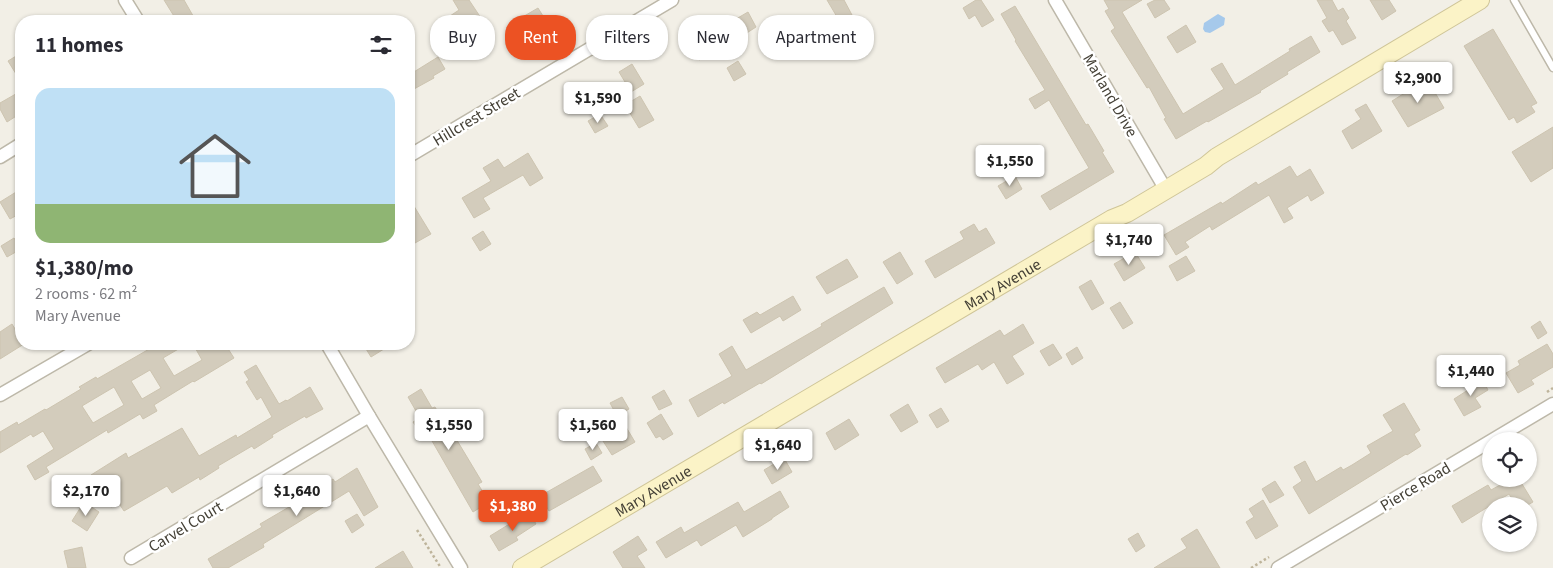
<!DOCTYPE html>
<meta charset="utf-8">
<style>
body{margin:0;font-family:"Source Sans 3",sans-serif;background:#f7f7f7;color:#2b2b33;height:100vh;display:flex;flex-direction:column;font-size:19px;white-space:nowrap}
*{box-sizing:border-box;margin:0}
p{font-size:16px;color:#7c7c81}
.icon{flex:none;width:28px;height:28px;fill:none;stroke:currentColor;stroke-width:2;stroke-linecap:round;stroke-linejoin:round}
.map{position:relative;flex:1;overflow:hidden}
.details{position:absolute;left:15px;top:15px;width:400px;height:335px;display:flex;flex-direction:column;background:#fff;border-radius:20px;box-shadow:0 1px 4px #0004}
.details>*{flex:none}
.top-card{position:absolute;left:430px;top:15px;width:475px;height:45px;display:flex;gap:10px}
.controls{position:absolute;left:1482px;top:432px;display:grid;gap:10px}
.controls a{display:grid;place-items:center;width:55px;height:55px;border-radius:50%;background:#fff;box-shadow:0 1px 4px #0004;font-size:25px}
.price{position:absolute;translate:-50% -42px;padding:0 11px;border-radius:5px;background:#fff;color:#222;font-size:16px;line-height:32px;filter:drop-shadow(0 1px 2px #0008)}
.price::after{content:'';position:absolute;left:50%;top:30px;width:15px;height:11px;margin-left:-8px;background:inherit;clip-path:polygon(0 0,100% 0,50% 100%)}
.price.selected{background:#ec5223;color:#fff}
ul{padding:0;list-style:none}
li{display:grid;align-content:center;gap:10px;height:265px;padding:0 20px}
li+li{border-top:1px solid #e1e1e2}
li span{display:grid;place-items:center;height:155px;border-radius:15px;color:#555}
li>.icon{margin-inline-start:auto}
span .icon{width:90px;height:90px;fill:#fffc;stroke-width:1}
li b{font-size:21px}
h2{display:flex;justify-content:space-between;align-items:center;height:60px;padding:0 20px;font-size:21px}
.chip{padding:0 18px;border-radius:20px;background:#fff;box-shadow:0 1px 4px #0004;font-size:18px;line-height:45px}
.chip.selected{background:#ec5223;color:#fff}
.map>svg:first-child{display:block}
.water{fill:#a6c9eb}
.building{fill:#d3ccbc;stroke:#cdc4b0;fill-rule:evenodd}
.lines{fill:none;stroke-linecap:round;stroke-linejoin:round}
.lane-casing{stroke:#bdb8a9;stroke-width:9}
.street-casing{stroke:#bdb8a9;stroke-width:15}
.secondary-casing{stroke:#cfc598;stroke-width:20}
.path{stroke:#beb49b;stroke-width:2.5;stroke-dasharray:2.5 2.5;stroke-linecap:butt}
.lane{stroke:#fff;stroke-width:6}
.street{stroke:#fff;stroke-width:12}
.secondary{stroke:#fbf3c7;stroke-width:18}
.labels{text-anchor:middle;stroke-width:5;stroke-linejoin:round;paint-order:stroke}
.street-label{font-size:16px;fill:#444036;stroke:#fff}
</style>
<div class="map">
<svg width="1553" height="568" viewBox="0 0 1553 568">
<rect width="100%" height="100%" fill="#f2efe6"/>
<polygon class="water" points="1218,14 1225,18 1224,25 1210,33 1205,32 1203,29 1204,23"/>
<g class="building">
<polygon points="164,0 184,0 196,21 177,21"/>
<polygon points="453,0 469,0 481,18 460,32 450,16 459,10"/>
<polygon points="827,0 844,0 852,15 840,22"/>
<polygon points="976,0 981,0 994,20 982,27 975,15 969,19 963,8"/>
<polygon points="1104,0 1142,0 1122,12 1183,114 1224,89 1211,69 1222,63 1235,85 1290,51 1289,49 1311,36 1320,52 1287,72 1288,74 1260,91 1261,92 1208,122 1207,121 1176,139 1164,119 1166,118 1149,87 1147,88 1111,31 1115,28 1105,11 1109,9"/>
<polygon points="1155,0 1164,0 1170,9 1155,18 1147,4"/>
<polygon points="1317,0 1332,0 1338,11 1343,8 1349,18 1346,21 1356,38 1342,45 1333,30 1329,32 1322,21 1327,18"/>
<polygon points="1370,0 1389,0 1396,11 1382,20"/>
<polygon points="1015,6 1086,125 1088,124 1104,151 1102,152 1114,172 1050,210 1041,196 1089,168 1049,100 1035,109 1029,99 1045,90 1015,41 1016,40 1001,14"/>
<polygon points="538,8 548,24 524,38 514,22"/>
<polygon points="748,12 756,27 736,40 735,38 699,60 690,46"/>
<polygon points="789,23 798,39 793,42 797,48 787,54 774,32"/>
<polygon points="1186,25 1196,42 1177,53 1167,37"/>
<polygon points="1493,29 1537,103 1531,106 1535,112 1517,123 1514,117 1509,120 1464,46"/>
<polygon points="21,53 21,82 8,61"/>
<polygon points="438,57 445,69 433,76 434,78 414,89 409,80 409,75"/>
<polygon points="738,61 746,74 734,81 727,68"/>
<polygon points="632,64 644,84 631,92 619,72"/>
<polygon points="1427,79 1444,108 1408,127 1392,101"/>
<polygon points="597,83 605,95 591,103 584,91"/>
<polygon points="21,91 21,113 7,122 0,109 0,103"/>
<polygon points="640,96 654,120 639,128 625,105"/>
<polygon points="1366,104 1382,131 1352,149 1342,131 1361,119 1355,110"/>
<polygon points="600,114 608,126 595,133 588,121"/>
<polygon points="1553,127 1553,168 1531,182 1512,152"/>
<polygon points="528,153 543,178 530,186 523,175 483,198 490,209 474,218 462,198 491,181 483,168 498,159 504,168"/>
<polygon points="1290,166 1297,177 1310,169 1324,193 1311,201 1308,195 1287,208 1293,218 1284,223 1269,195 1212,230 1210,226 1185,242 1189,247 1176,255 1164,235 1221,202 1222,204 1256,182 1258,185"/>
<polygon points="1015,176 1022,189 1006,199 998,186"/>
<polygon points="21,189 21,213 10,219 0,202"/>
<polygon points="409,198 431,234 415,243 409,233"/>
<polygon points="974,224 979,232 986,228 995,243 935,278 925,261 964,239 960,232"/>
<polygon points="483,231 491,244 480,251 472,238"/>
<polygon points="14,238 21,249 7,257 1,246"/>
<polygon points="900,252 913,274 897,284 883,262"/>
<polygon points="1135,252 1145,268 1124,281 1114,264"/>
<polygon points="1186,256 1195,271 1177,281 1169,266"/>
<polygon points="847,259 858,277 827,294 816,277"/>
<polygon points="1091,280 1104,303 1092,310 1079,287"/>
<polygon points="884,287 893,303 761,384 760,383 724,404 723,402 698,417 689,400 732,376 719,354 732,346 746,370 822,326 821,324"/>
<polygon points="793,296 801,310 783,321 780,316 751,333 743,320 757,312 760,315"/>
<polygon points="1120,302 1133,323 1123,329 1110,308"/>
<polygon points="1540,321 1547,333 1538,339 1531,327"/>
<polygon points="12,324 21,339 21,344 24,344 0,359 0,332"/>
<polygon points="1023,324 1034,343 1012,356 1024,374 1007,384 994,362 982,370 978,364 945,383 936,368 1000,330 1004,336"/>
<path d="M158,344H187L163,358L174,376L202,360L193,344H225L234,358L194,382L193,381L154,405L157,411L143,419L140,414L108,433L107,430L46,467L49,472L35,480L27,466L54,449L43,431L33,437L31,434L0,453V432L17,422L18,425L45,409L46,410L81,389L79,387L96,377L97,379ZM150,370L161,388L142,399L131,381ZM114,387L124,405L93,423L82,406Z"/>
<polygon points="363,344 392,344 371,357"/>
<polygon points="1053,344 1062,358 1049,366 1040,351"/>
<polygon points="1547,344 1553,354 1553,367 1531,380 1534,384 1518,393 1506,373 1520,365 1518,361"/>
<polygon points="1077,347 1083,358 1072,365 1066,354"/>
<polygon points="256,365 279,404 286,400 287,401 310,387 323,409 306,418 305,416 272,435 273,437 254,449 252,446 218,466 219,468 200,480 199,477 172,493 167,486 124,511 118,502 111,507 91,475 126,453 128,458 182,428 199,456 236,435 237,438 272,417 261,397 257,400 246,382 249,380 244,372"/>
<polygon points="1481,377 1488,390 1475,398 1481,407 1464,416 1454,399 1468,390 1466,386"/>
<polygon points="421,389 432,408 435,407 450,433 452,432 482,482 478,484 489,502 473,512 428,434 423,437 413,422 420,418 408,397"/>
<polygon points="664,390 672,404 659,410 652,397"/>
<polygon points="622,397 629,409 617,416 610,403"/>
<polygon points="1404,403 1420,430 1414,434 1421,446 1407,455 1406,454 1309,514 1293,487 1302,481 1294,467 1305,461 1316,482 1341,467 1343,470 1352,465 1371,453 1367,446 1393,431 1383,415"/>
<polygon points="908,404 918,422 901,432 890,415"/>
<polygon points="941,408 949,421 937,428 929,415"/>
<polygon points="661,414 673,434 663,440 660,436 656,438 647,423"/>
<polygon points="849,419 859,435 835,450 826,433"/>
<polygon points="626,427 635,442 612,455 603,441"/>
<polygon points="596,443 602,453 591,460 585,449"/>
<polygon points="784,458 792,472 772,484 764,470"/>
<polygon points="593,466 602,481 549,511 540,496"/>
<polygon points="357,468 378,507 364,516 349,491 263,544 264,547 228,568 213,568 208,559 262,527 260,524 313,493 312,491 333,479 335,482"/>
<polygon points="1511,479 1519,479 1533,502 1526,506 1517,506 1509,494 1462,523 1452,506 1488,485 1491,490"/>
<polygon points="1275,481 1284,495 1270,503 1262,489"/>
<polygon points="780,491 789,507 772,518 772,519 743,537 736,525 701,546 697,540 666,558 656,542 681,527 684,533 738,502 744,512"/>
<polygon points="1263,500 1278,526 1256,539 1246,522 1254,517 1249,509"/>
<polygon points="84,502 99,512 87,531 72,521"/>
<polygon points="529,512 536,524 516,537 518,540 499,551 490,536"/>
<polygon points="357,514 364,525 352,533 345,521"/>
<polygon points="1197,529 1220,568 1154,568 1187,548 1181,539"/>
<polygon points="1138,533 1145,546 1136,552 1128,539"/>
<polygon points="638,536 647,550 637,556 645,568 623,568 613,552"/>
<polygon points="82,547 86,568 68,568 64,551"/>
<polygon points="403,551 413,568 375,568"/>
</g>
<g class="lines">
<g class="lane-casing">
<polyline id="lane" points="1514,0 1553,68"/>
</g>
<g class="street-casing">
<g id="street">
<polyline points="125,0 138,21"/>
<polyline points="1055,0 1166,190"/>
<polyline points="409,156 672,0"/>
<polyline points="0,157 21,144"/>
<polyline points="327,344 369,416 461,568"/>
<polyline points="0,395 88,344"/>
<polyline points="131,558 369,416"/>
<polyline points="1278,568 1553,404"/>
</g>
</g>
<g class="secondary-casing">
<g id="secondary">
<path id="s1" d="M522,568L1112,219L1127,213L1206,166L1217,157L1480,0"/>
</g>
</g>
<g class="path">
<polyline points="1547,392 1553,388"/>
<polyline points="417,530 441,568"/>
<polyline points="1251,568 1269,557"/>
</g>
<use href="#lane" class="lane"/>
<use href="#street" class="street"/>
<use href="#secondary" class="secondary"/>
</g>
<g class="labels">
<g class="street-label">
<text transform="translate(1111 95) rotate(60)" y="6">Marland Drive</text>
<text transform="translate(476 116) rotate(-31)" y="6">Hillcrest Street</text>
<text dy="6" stroke="none"><textPath href="#s1" startOffset="558">Mary Avenue</textPath></text>
<text transform="translate(1415 486) rotate(-31)" y="6">Pierce Road</text>
<text dy="6" stroke="none"><textPath href="#s1" startOffset="152">Mary Avenue</textPath></text>
<text transform="translate(185 526) rotate(-31)" y="6">Carvel Court</text>
</g>
</g>
</svg>
<div class="controls">
<a><svg class="icon" aria-label="locate" viewBox="0 0 24 24"><circle cx="12" cy="12" r="6"/><path d="M12 2v4M12 18v4M2 12h4M18 12h4"/></svg></a>
<a><svg class="icon" aria-label="layers" viewBox="0 0 24 24"><path d="M12 4l9 5-9 5-9-5zM3 14l9 5 9-5"/></svg></a>
</div>
<b class="price" style="left:1418px;top:104px">$2,900</b>
<b class="price" style="left:598px;top:124px">$1,590</b>
<b class="price" style="left:1010px;top:187px">$1,550</b>
<b class="price" style="left:1129px;top:266px">$1,740</b>
<b class="price" style="left:1471px;top:397px">$1,440</b>
<b class="price" style="left:449px;top:451px">$1,550</b>
<b class="price" style="left:593px;top:451px">$1,560</b>
<b class="price" style="left:778px;top:471px">$1,640</b>
<b class="price" style="left:86px;top:517px">$2,170</b>
<b class="price" style="left:297px;top:517px">$1,640</b>
<b class="price selected" style="left:513px;top:532px">$1,380</b>
<div class="top-card">
<a class="chip">Buy</a>
<a class="chip selected">Rent</a>
<a class="chip">Filters</a>
<a class="chip">New</a>
<a class="chip">Apartment</a>
</div>
<section class="details">
<h2>11 homes<svg class="icon" aria-label="filters" viewBox="0 0 24 24"><path d="M4 7h16M4 17h16"/><circle cx="9" cy="7" r="2"/><circle cx="15" cy="17" r="2"/></svg></h2>
<ul>
<li><span style="background:linear-gradient(#bfe0f5 75%,#8fb573 0)"><svg class="icon" aria-label="home" viewBox="0 0 24 24"><path d="M3 11l9-7 9 7M6 9v11h12V9"/></svg></span><div><b>$1,380/mo</b><p>2 rooms · 62 m²</p><p>Mary Avenue</p></div></li>
</ul>
</section>
</div>
